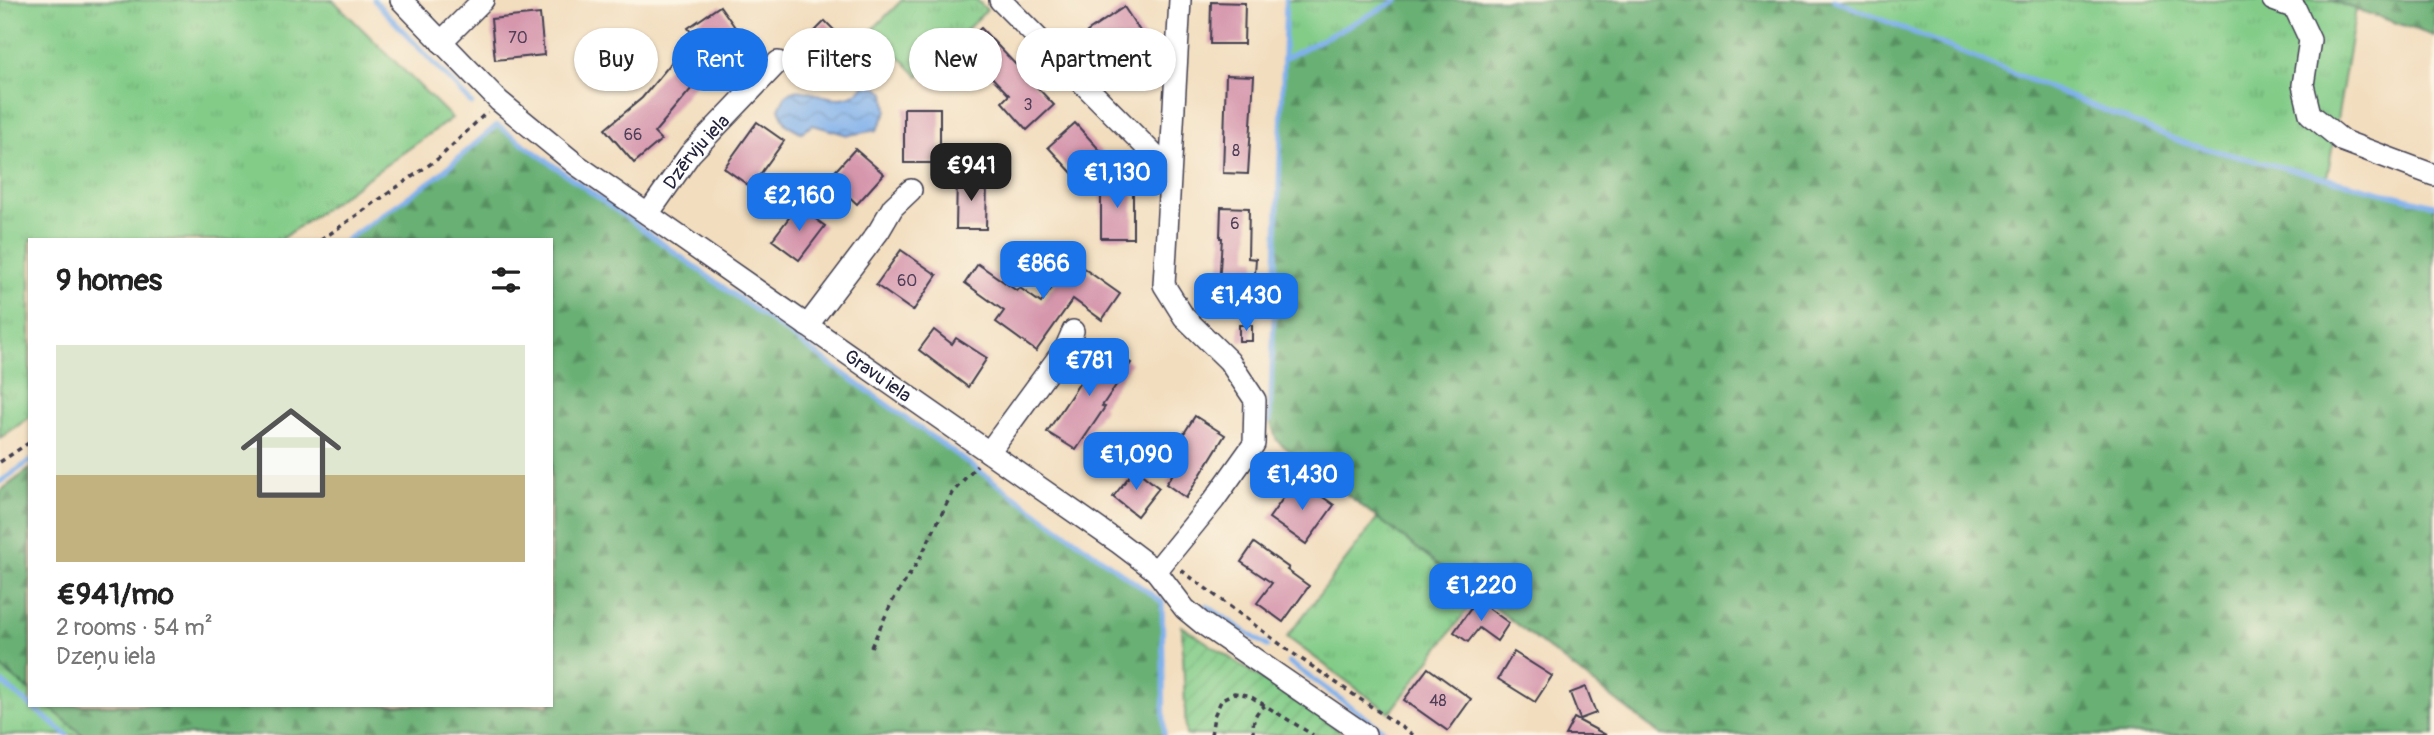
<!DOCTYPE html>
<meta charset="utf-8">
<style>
body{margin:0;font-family:Pangolin,sans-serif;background:#f2f2f2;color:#222;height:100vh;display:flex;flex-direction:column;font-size:26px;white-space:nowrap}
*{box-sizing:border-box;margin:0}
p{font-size:23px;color:#767676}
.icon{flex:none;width:38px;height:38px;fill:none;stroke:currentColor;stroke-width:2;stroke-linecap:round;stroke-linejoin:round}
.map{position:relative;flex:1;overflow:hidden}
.details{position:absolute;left:28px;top:238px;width:525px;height:469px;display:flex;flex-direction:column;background:#fff;border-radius:0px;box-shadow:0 2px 5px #0004}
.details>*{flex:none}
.top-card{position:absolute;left:574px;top:28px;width:665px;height:63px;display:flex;gap:14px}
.price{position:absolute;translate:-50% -60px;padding:0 16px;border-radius:14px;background:#1a73e8;color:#fff;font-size:23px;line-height:46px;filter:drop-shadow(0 2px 4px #0008)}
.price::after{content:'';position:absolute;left:50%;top:42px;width:21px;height:16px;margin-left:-10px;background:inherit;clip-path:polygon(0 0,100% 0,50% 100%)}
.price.on{background:#222;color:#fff}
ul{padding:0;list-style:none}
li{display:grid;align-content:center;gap:14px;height:371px;padding:0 28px}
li+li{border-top:2px solid #e0e0e0}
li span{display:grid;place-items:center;height:217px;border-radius:0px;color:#555}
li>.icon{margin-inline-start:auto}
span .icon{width:126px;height:126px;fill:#fffc;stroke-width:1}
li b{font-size:30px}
h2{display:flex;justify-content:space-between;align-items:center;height:84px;padding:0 28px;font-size:30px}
.pill{padding:0 24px;border-radius:32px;background:#fff;box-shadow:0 2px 5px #0004;font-size:24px;line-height:63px}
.pill.on{background:#1a73e8;color:#fff}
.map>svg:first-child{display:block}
.grass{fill:url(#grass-tufts);stroke:#527762;stroke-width:2}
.forest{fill:url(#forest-firs);stroke:#466958;stroke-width:2}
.garden{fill:url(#garden-furrows);stroke:#527762;stroke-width:2}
.water{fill:url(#water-waves);stroke:#516a94;stroke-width:2}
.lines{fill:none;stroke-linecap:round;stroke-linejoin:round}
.stream{stroke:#80b1ec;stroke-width:5}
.building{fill:#d697ad}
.minor-casing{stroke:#413e4f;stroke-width:24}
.path{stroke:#413e4f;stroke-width:3.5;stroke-dasharray:5 5;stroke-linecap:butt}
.minor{stroke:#fff;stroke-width:21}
.labels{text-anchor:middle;stroke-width:7;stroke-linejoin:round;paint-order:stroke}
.number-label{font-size:16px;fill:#4f3f58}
.street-label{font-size:19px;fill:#22223b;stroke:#fcf5e5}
</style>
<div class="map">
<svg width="2434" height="735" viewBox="0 0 2434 735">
<defs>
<pattern id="grass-tufts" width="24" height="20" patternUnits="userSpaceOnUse" patternTransform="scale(1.75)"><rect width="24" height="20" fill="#82cc88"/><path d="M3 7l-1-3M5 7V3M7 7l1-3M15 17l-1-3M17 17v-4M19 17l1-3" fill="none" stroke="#70af76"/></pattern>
<pattern id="forest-firs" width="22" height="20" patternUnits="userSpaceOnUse" patternTransform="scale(1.75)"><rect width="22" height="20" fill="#69b074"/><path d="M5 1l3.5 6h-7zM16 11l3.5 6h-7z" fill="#568f60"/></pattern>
<pattern id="garden-furrows" width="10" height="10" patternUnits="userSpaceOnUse" patternTransform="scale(1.75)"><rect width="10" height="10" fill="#82cc88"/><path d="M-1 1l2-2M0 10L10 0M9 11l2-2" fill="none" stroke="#70af76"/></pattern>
<pattern id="water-waves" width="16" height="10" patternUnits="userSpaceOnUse" patternTransform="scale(1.75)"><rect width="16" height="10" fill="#80b1ec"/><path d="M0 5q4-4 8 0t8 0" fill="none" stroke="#6890c0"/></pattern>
</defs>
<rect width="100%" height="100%" fill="#fcf5e5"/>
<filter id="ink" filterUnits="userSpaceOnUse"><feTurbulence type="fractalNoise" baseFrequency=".0143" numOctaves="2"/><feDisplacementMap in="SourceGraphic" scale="14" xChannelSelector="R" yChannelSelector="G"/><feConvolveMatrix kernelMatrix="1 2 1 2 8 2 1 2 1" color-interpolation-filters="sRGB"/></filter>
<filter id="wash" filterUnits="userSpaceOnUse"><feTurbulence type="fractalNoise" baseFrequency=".00686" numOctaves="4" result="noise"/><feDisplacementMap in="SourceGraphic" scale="28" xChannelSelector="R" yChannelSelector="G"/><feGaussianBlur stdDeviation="1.57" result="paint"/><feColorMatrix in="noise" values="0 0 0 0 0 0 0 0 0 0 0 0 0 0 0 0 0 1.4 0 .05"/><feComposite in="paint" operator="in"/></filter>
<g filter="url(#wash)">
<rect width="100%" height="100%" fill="#f2ddbe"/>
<g class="grass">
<polygon points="0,0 333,0 452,118 280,240 30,240 30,417 0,438"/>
<polygon points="902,0 977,0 987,10 918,76 873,29"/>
<polygon points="1286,0 1398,0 1284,59"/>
<polygon points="1834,0 2330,0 2356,9 2327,178 2184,143"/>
<polygon points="1378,518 1478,595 1390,713 1287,637"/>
<polygon points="0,667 30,691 30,705 47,705 83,735 0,735"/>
</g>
<g class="forest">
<polygon points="1398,0 1834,0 2184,143 2434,205 2434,735 1661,735 1277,441 1270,421 1284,59"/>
<polygon points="2330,0 2434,0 2434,36"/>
<polygon points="497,125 1162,602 1164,735 83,735 47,705 551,705 551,240 349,240 435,177"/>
<polygon points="30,469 30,691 0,666 0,491"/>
</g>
<polygon class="garden" points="1182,626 1346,735 1186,735"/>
<path class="water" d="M868,81L885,93L887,111L877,130L848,135L813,125L801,132L786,124L779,109C781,104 784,98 787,94C805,79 843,119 868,81Z"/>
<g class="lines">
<g class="stream">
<polyline points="374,0 472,104"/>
<polyline points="1834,0 2184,143 2434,205"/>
<polyline points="1284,59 1398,0"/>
<polyline points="346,240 438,176 497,125 1162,602 1164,735"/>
<polyline points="1270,421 1286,0"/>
<polyline points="0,482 30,461"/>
<polyline points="1207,606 1267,646"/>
<polyline points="1289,662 1390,735"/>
<polyline points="0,681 67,735"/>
</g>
</g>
<g id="blocks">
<g class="building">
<polygon points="1211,2 1245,3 1244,44 1210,44"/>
<polygon points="720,6 749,47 717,69 713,63 654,133 661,140 634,163 605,129 642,98 694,36 688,28"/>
<polygon points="1124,7 1148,43 1111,68 1087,32"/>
<polygon points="540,14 544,55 495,60 491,19"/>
<polygon points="825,21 856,52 837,71 806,40"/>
<polygon points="981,28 1054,105 1027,130 1002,102 1009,95 979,64 964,78 947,60"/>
<polygon points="1226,75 1254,76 1248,174 1223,173"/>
<rect x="904" y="108" width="36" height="55"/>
<polygon points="757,122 784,141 751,187 724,168"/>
<polygon points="1075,123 1107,158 1088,175 1081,168 1074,175 1048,147"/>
<polygon points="855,149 884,174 857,204 829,178"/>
<polygon points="957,177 987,177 986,229 956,229"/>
<rect x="1101" y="183" width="32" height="55"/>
<polygon points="798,206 825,226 799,260 772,240"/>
<polygon points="1221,207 1249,208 1248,258 1256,259 1254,289 1219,286 1222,238 1220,238"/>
<polygon points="901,250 937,275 913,311 876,285"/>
<polygon points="1072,260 1120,294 1102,320 1073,299 1036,351 996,322 1004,311 965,283 978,264 1017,291 1020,288 1041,303"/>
<rect x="1239" y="325" width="13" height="16"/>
<polygon points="934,330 952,344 956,338 987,358 968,387 919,350"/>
<polygon points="1105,345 1131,363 1102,406 1105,407 1076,450 1047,432"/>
<polygon points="1195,416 1225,435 1186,498 1166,484 1187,453 1176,446"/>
<polygon points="1135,469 1159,488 1137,516 1113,497"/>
<polygon points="1297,479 1334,505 1306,544 1269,518"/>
<polygon points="1254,543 1289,568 1287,570 1309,586 1283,622 1257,603 1272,583 1241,562"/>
<polygon points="1477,600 1509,623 1497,641 1479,628 1468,642 1454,632"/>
<polygon points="1514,652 1552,676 1535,702 1498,679"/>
<polygon points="1428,668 1471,699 1448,731 1404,700"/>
<polygon points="1586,687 1596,713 1580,719 1570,693"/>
<polygon points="1574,718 1606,735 1565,735"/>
</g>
</g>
</g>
<g filter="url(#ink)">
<use href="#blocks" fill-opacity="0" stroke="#413e4f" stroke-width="2"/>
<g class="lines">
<g class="minor-casing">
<g id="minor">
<path id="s1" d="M401,0L499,101L577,165L1119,543L1156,571L1185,609L1202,623L1365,735"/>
<polyline points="1000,0 1170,171"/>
<polyline points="2273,0 2295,8 2310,40 2303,85 2310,114 2343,141 2434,175"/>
<polyline points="441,42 483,0"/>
<path id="s2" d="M648,214L690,154L778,62"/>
<polyline points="807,326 879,231 893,207 911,190"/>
<polyline points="989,452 1066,347 1073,331"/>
<polyline points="1156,571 1214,500 1254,444 1255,400 1229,361 1184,317 1164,285 1180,0"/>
</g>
</g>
<g class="path">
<polyline points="321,240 439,158 487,112"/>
<polyline points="0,462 30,442"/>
<polyline points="1181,570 1288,650 1413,735"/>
<polyline points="871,647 892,602 919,560 952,493 977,465"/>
<polyline points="1211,735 1214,716 1222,699 1234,693 1248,695 1313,735"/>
<path d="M1253,735C1253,722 1253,713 1265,706"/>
</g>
<use href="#minor" class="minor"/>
</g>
</g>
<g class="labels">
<g class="number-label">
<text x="518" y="43">70</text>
<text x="1028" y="110">3</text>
<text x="633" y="140">66</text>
<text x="1236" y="156">8</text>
<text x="1235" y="229">6</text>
<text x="907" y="286">60</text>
<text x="1438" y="706">48</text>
</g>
<g class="street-label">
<text dy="7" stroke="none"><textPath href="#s2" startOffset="79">Dzērvju iela</textPath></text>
<text dy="7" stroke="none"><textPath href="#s1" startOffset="609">Gravu iela</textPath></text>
</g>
</g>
</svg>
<b class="price on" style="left:971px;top:203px">€941</b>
<b class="price" style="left:1117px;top:210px">€1,130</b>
<b class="price" style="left:799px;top:233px">€2,160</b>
<b class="price" style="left:1043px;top:301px">€866</b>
<b class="price" style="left:1246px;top:333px">€1,430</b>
<b class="price" style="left:1089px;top:398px">€781</b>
<b class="price" style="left:1136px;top:492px">€1,090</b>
<b class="price" style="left:1302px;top:512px">€1,430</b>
<b class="price" style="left:1481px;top:623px">€1,220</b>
<div class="top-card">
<a class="pill">Buy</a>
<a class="pill on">Rent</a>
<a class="pill">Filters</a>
<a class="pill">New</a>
<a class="pill">Apartment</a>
</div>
<section class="details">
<h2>9 homes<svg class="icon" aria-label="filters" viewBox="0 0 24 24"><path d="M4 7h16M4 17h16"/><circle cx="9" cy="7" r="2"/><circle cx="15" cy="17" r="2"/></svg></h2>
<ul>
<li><span style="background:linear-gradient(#dfe7d0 60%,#c2b280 0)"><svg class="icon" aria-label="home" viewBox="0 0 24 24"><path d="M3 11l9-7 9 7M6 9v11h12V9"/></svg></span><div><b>€941/mo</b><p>2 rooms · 54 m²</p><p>Dzeņu iela</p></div></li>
</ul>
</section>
</div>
